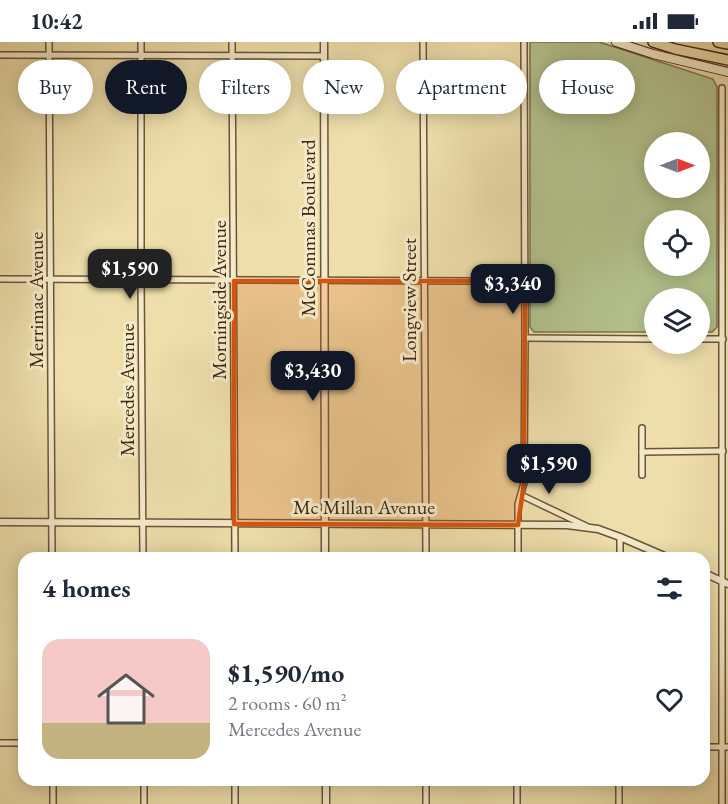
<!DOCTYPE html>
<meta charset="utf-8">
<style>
body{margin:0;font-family:"EB Garamond",serif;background:#f6f6f7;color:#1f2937;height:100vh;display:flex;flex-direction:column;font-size:22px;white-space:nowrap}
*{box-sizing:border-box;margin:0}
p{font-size:20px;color:#747a83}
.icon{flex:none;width:33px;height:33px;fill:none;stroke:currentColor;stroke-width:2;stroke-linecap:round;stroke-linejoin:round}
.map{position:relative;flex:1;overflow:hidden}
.details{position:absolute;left:18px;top:510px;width:692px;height:234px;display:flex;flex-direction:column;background:#fff;border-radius:18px;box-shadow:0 3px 15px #0003}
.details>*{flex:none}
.hud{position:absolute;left:18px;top:18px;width:693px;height:54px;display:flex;gap:12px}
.needle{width:39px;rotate:90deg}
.fabs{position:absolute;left:644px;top:90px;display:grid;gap:12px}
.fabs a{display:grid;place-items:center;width:66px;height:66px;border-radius:50%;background:#fff;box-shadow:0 3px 15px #0003;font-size:30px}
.price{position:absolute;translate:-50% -51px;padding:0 14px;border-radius:12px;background:#111827;color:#fff;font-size:20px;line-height:39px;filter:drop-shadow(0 2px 3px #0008)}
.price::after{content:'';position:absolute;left:50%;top:36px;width:18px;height:14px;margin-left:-9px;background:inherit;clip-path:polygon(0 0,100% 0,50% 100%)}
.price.current{background:#222;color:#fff}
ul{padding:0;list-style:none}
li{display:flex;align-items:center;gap:18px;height:150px;padding:0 24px}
li span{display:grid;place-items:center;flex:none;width:168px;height:120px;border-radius:18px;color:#555}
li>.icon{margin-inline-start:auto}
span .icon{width:72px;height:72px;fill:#fffc;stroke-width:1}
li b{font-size:26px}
h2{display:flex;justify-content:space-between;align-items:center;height:72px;padding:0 24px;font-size:26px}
.chip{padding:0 21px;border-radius:27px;background:#fff;box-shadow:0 3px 15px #0003;font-size:21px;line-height:54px}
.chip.current{background:#111827;color:#fff}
.status{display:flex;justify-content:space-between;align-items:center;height:42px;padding:0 30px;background:#fff;direction:ltr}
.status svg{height:16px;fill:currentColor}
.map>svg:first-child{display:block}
.green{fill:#b3c28d;stroke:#7b744f;stroke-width:1.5;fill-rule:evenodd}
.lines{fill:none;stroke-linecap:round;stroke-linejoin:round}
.minor-casing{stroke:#6e5338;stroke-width:8}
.tertiary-casing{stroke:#6e5338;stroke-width:9}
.secondary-casing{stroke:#432511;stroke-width:10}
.motorway-casing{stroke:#432511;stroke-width:12}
.minor{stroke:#f3eac8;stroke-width:5}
.tertiary{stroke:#f3eac8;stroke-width:6}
.secondary{stroke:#f3eac8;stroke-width:8}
.motorway{stroke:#eddeab;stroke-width:9}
.marked{fill:#d8540c;fill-opacity:0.2;stroke:#d8540c;stroke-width:4.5;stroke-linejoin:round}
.labels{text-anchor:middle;stroke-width:6;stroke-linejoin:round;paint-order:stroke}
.street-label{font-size:20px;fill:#432511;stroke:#f3eac8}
</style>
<div class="status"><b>10:42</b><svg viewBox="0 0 49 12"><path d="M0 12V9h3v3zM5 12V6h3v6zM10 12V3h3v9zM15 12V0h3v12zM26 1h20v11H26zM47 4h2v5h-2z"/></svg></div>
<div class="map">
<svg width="728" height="762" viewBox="0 0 728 762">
<rect width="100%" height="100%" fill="#eddeab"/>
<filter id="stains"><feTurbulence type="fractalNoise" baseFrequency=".00333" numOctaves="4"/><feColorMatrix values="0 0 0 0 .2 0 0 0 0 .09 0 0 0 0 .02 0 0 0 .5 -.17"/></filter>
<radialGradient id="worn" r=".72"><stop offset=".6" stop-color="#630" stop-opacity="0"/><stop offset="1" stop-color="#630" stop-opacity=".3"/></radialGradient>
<path class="green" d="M530,0H599L713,37L717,45V285L712,290H699V256H654V290H534L530,285ZM654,100H699V146H654ZM654,178H699V224H654Z"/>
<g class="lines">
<g class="minor-casing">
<g id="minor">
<polyline points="49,0 52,516"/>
<polyline points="141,0 141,238 143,516"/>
<polyline points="232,0 235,516"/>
<polyline points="423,0 426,516"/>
<polyline points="0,13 324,14"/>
<polyline points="0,237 474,239 493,241 525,250"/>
<polyline points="525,296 654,297"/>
<polyline points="699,297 723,297"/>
<polyline points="642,410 723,409"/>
<polyline points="642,433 642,386"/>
<polyline points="521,453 586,484"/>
<polyline points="518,516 518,462 524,441 525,296 524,0"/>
<polyline points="620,516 620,495"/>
<polyline points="0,701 24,701"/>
<polyline points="704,705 728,705"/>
<polyline points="53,738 53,762"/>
<polyline points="144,738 144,762"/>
<polyline points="235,738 235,762"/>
<polyline points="517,738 517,762"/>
<polyline points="426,762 426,738"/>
<polyline points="619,762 619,738"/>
<polyline points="722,762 722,46"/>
</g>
</g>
<g class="tertiary-casing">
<g id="tertiary">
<polyline points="324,0 325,516"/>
<polyline points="0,480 567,483 598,487 620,495 669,516"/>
<polyline points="704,531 728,542"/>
<polyline points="326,738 326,762"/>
</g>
</g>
<g class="secondary-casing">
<polyline id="secondary" points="616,0 653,12 728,30"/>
</g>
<g class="motorway-casing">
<g id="motorway">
<polyline points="653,0 675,7 728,18"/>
<polyline points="718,0 728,2"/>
</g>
</g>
<use href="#minor" class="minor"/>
<use href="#tertiary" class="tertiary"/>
<use href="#secondary" class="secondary"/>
<use href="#motorway" class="motorway"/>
</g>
<path class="marked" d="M234,239H474L525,250L524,441L518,483L234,482Z"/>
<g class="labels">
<g class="street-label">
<text transform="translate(308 186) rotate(-90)" y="7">McCommas Boulevard</text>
<text transform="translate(36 258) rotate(-90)" y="7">Merrimac Avenue</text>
<text transform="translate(219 258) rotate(-90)" y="7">Morningside Avenue</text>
<text transform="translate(409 258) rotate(-90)" y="7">Longview Street</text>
<text transform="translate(127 348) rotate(-90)" y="7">Mercedes Avenue</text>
<text x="364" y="472">Mc Millan Avenue</text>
</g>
</g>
<rect width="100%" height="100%" filter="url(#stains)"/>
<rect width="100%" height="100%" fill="url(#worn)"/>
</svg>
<div class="fabs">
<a><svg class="needle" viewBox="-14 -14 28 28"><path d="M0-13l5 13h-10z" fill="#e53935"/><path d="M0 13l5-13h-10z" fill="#747a83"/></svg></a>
<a><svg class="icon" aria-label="locate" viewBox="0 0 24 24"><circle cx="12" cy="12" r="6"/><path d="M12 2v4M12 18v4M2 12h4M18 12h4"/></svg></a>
<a><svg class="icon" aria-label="layers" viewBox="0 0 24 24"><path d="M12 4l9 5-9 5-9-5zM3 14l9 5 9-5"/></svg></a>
</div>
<b class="price current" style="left:130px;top:258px">$1,590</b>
<b class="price" style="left:513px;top:273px">$3,340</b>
<b class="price" style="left:313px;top:360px">$3,430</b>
<b class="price" style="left:549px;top:453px">$1,590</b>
<div class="hud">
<a class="chip">Buy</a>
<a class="chip current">Rent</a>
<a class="chip">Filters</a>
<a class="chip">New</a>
<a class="chip">Apartment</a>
<a class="chip">House</a>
</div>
<section class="details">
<h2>4 homes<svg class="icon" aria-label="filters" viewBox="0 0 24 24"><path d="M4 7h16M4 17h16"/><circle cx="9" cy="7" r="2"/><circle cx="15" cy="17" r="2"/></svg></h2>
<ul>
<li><span style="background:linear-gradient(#f6c9c9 70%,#c2b280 0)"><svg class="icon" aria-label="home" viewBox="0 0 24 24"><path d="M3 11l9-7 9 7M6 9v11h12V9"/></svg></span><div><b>$1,590/mo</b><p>2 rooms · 60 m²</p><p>Mercedes Avenue</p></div><svg class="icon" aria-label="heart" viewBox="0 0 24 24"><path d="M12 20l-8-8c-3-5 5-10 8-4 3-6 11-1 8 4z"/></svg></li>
</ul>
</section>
</div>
